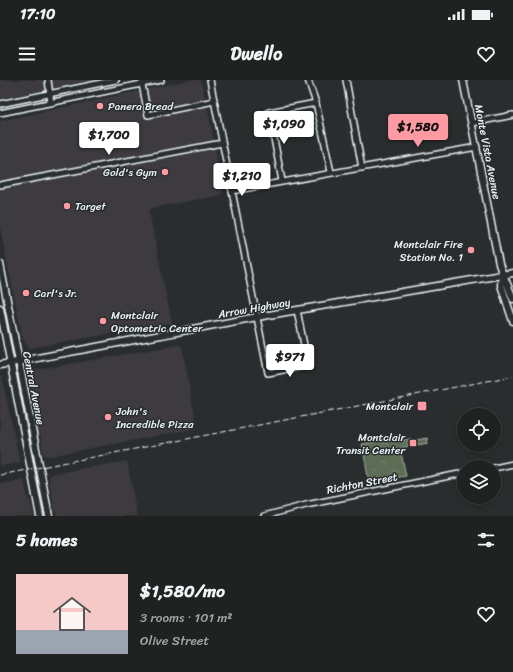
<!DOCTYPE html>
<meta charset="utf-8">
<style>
body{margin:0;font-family:Sriracha,sans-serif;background:#2d2f2f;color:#f1f3f6;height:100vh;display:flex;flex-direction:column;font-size:15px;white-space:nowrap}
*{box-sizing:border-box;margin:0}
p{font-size:13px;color:#a2a4a5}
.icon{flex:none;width:22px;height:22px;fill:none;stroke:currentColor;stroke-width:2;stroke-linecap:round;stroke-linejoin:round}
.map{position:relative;height:436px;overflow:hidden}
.sheet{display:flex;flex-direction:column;background:#202222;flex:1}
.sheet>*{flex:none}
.buttons{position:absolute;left:457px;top:328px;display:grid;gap:8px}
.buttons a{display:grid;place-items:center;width:44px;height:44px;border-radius:50%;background:#202222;box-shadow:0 2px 6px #0003,0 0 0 1px #3d3f40;font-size:20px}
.price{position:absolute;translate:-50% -34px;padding:0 9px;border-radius:4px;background:#fff;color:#222;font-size:13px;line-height:26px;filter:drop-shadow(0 1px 2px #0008)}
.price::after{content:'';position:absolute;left:50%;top:24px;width:12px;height:9px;margin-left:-6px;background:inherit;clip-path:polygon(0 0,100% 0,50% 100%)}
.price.active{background:#ff9aa2;color:#111}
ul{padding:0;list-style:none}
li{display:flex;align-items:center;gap:12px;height:100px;padding:0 16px}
li span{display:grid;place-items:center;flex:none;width:112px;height:80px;border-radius:0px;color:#555}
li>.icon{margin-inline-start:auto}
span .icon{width:48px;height:48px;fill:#fffc;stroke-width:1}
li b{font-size:17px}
h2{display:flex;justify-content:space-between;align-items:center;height:48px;padding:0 16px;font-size:17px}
.status{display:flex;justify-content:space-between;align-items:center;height:28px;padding:0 20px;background:#202222;direction:ltr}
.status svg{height:11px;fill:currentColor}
header{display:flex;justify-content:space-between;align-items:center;height:52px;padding:0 16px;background:#202222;font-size:18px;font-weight:700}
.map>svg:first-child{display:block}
.built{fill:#3c3b40}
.park{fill:url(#park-crowns);stroke:#a2aea6}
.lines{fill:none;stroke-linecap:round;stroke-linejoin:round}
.minor-casing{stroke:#e8f1f8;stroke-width:8}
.major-casing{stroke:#e8f1f8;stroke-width:9}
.minor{stroke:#2a2d2e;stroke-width:5}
.major{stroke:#2a2d2e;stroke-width:6}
.rail{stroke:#e8f1f8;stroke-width:1;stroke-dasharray:6 3;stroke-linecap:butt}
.poi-dot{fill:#ff9aa2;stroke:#2a2d2e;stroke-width:1.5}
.labels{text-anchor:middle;stroke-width:3;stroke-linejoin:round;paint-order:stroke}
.poi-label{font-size:11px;fill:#e8f1f8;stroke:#2a2d2e;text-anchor:start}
.street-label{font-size:11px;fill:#e8f1f8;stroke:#2a2d2e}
</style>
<div class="status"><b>17:10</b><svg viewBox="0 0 49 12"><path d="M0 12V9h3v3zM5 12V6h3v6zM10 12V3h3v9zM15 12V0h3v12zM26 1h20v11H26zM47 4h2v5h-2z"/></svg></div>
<header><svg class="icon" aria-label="menu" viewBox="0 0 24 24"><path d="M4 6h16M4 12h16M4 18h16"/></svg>Dwello<svg class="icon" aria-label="heart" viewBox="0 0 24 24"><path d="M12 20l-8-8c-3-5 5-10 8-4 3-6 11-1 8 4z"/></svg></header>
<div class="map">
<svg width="513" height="436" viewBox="0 0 513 436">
<defs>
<pattern id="park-crowns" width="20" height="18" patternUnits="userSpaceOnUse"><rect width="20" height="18" fill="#5d6c54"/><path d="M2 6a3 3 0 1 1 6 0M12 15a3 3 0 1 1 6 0" fill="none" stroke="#74816d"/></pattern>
</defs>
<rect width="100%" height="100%" fill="#2a2d2e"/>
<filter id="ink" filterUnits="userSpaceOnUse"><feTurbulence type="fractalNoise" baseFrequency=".025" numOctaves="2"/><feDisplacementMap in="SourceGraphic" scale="8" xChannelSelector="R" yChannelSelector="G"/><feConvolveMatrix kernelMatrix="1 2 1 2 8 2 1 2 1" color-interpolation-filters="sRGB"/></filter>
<g filter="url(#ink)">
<g class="built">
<polygon points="0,0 94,0 0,19"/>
<polygon points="190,0 200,0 201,2 207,25 223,112 221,115 151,128 149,132 172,243 29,268 23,260 0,147 0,41"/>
<polygon points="178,265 182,267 197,348 50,376 44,375 29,295 35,290"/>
<polygon points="0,297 2,297 20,383 0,386"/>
<polygon points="127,381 137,436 56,436 50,405 49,397 51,394"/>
<polygon points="24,400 28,420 30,420 34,436 0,436 0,404"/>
</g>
<polygon class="park" points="396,358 400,361 410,359 411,361 427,358 428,363 400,368 406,396 369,402 362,364"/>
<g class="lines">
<g class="minor-casing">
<g id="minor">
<polyline points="48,0 51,23"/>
<polyline points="210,0 268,293 308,285 297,230"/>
<polyline points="308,0 316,23 331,92"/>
<polyline points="346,0 362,88"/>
<polyline points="142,4 148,35 214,21"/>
<polyline points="0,24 116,0"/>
<polyline points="0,33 161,0"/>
<polyline points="472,43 513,35"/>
<polyline points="282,101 269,32 316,23"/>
<polyline points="0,105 222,63"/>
<polyline points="232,111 477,67"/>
<polyline points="494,388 513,384"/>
<polyline points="264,436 306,425 464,393"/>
</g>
</g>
<g class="major-casing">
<g id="major">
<path d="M463,0L499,184C503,196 509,207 513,219"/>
<polyline points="0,184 49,436"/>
<polyline points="502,195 501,205 513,241"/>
<polyline points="0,228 40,436"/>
<polyline points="0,285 257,237 513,193"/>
</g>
</g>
<use href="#minor" class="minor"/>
<use href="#major" class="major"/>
<polyline class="rail" points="0,395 513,296"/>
</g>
</g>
<g class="poi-dot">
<circle cx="100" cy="26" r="4"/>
<circle cx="165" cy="92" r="4"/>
<circle cx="67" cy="126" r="4"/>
<circle cx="471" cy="170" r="4"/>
<circle cx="26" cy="213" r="4"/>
<circle cx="103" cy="241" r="4"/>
<rect x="417" y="321" width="10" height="10" rx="2"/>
<circle cx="108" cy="337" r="4"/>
<rect x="409" y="359" width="8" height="8" rx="2"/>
</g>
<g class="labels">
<g class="poi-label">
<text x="108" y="30">Panera Bread</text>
<text x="157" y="96" text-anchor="end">Gold's Gym</text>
<text x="75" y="130">Target</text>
<text x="463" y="168" text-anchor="end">Montclair Fire<tspan x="463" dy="13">Station No. 1</tspan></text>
<text x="34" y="217">Carl's Jr.</text>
<text x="111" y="239">Montclair<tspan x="111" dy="13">Optometric Center</tspan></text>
<text x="413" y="330" text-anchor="end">Montclair</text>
<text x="116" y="335">John's<tspan x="116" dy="13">Incredible Pizza</tspan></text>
<text x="405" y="361" text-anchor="end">Montclair<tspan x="405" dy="13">Transit Center</tspan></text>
</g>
<g class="street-label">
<text transform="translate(488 72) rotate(79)" y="4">Monte Vista Avenue</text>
<text transform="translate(254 228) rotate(-10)" y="4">Arrow Highway</text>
<text transform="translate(34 308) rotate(79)" y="4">Central Avenue</text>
<text transform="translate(362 403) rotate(-11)" y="4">Richton Street</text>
</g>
</g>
</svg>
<div class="buttons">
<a><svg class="icon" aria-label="locate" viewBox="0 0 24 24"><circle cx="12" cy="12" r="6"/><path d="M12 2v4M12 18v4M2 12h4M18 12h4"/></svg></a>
<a><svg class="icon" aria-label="layers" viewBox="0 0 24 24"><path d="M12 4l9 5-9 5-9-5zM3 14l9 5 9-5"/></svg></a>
</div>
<b class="price" style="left:284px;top:65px">$1,090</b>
<b class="price active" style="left:418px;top:68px">$1,580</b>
<b class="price" style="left:109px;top:76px">$1,700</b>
<b class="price" style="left:242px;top:117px">$1,210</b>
<b class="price" style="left:290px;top:298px">$971</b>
</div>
<section class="sheet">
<h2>5 homes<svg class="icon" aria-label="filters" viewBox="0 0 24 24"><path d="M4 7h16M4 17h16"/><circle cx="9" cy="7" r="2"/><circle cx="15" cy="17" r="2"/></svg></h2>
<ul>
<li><span style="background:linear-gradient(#f6c9c9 70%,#9aa5b1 0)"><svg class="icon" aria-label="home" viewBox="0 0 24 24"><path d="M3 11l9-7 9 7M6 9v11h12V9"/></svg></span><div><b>$1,580/mo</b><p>3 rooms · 101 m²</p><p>Olive Street</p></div><svg class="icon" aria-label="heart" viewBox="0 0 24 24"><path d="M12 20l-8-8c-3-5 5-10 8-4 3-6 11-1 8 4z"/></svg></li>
</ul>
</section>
